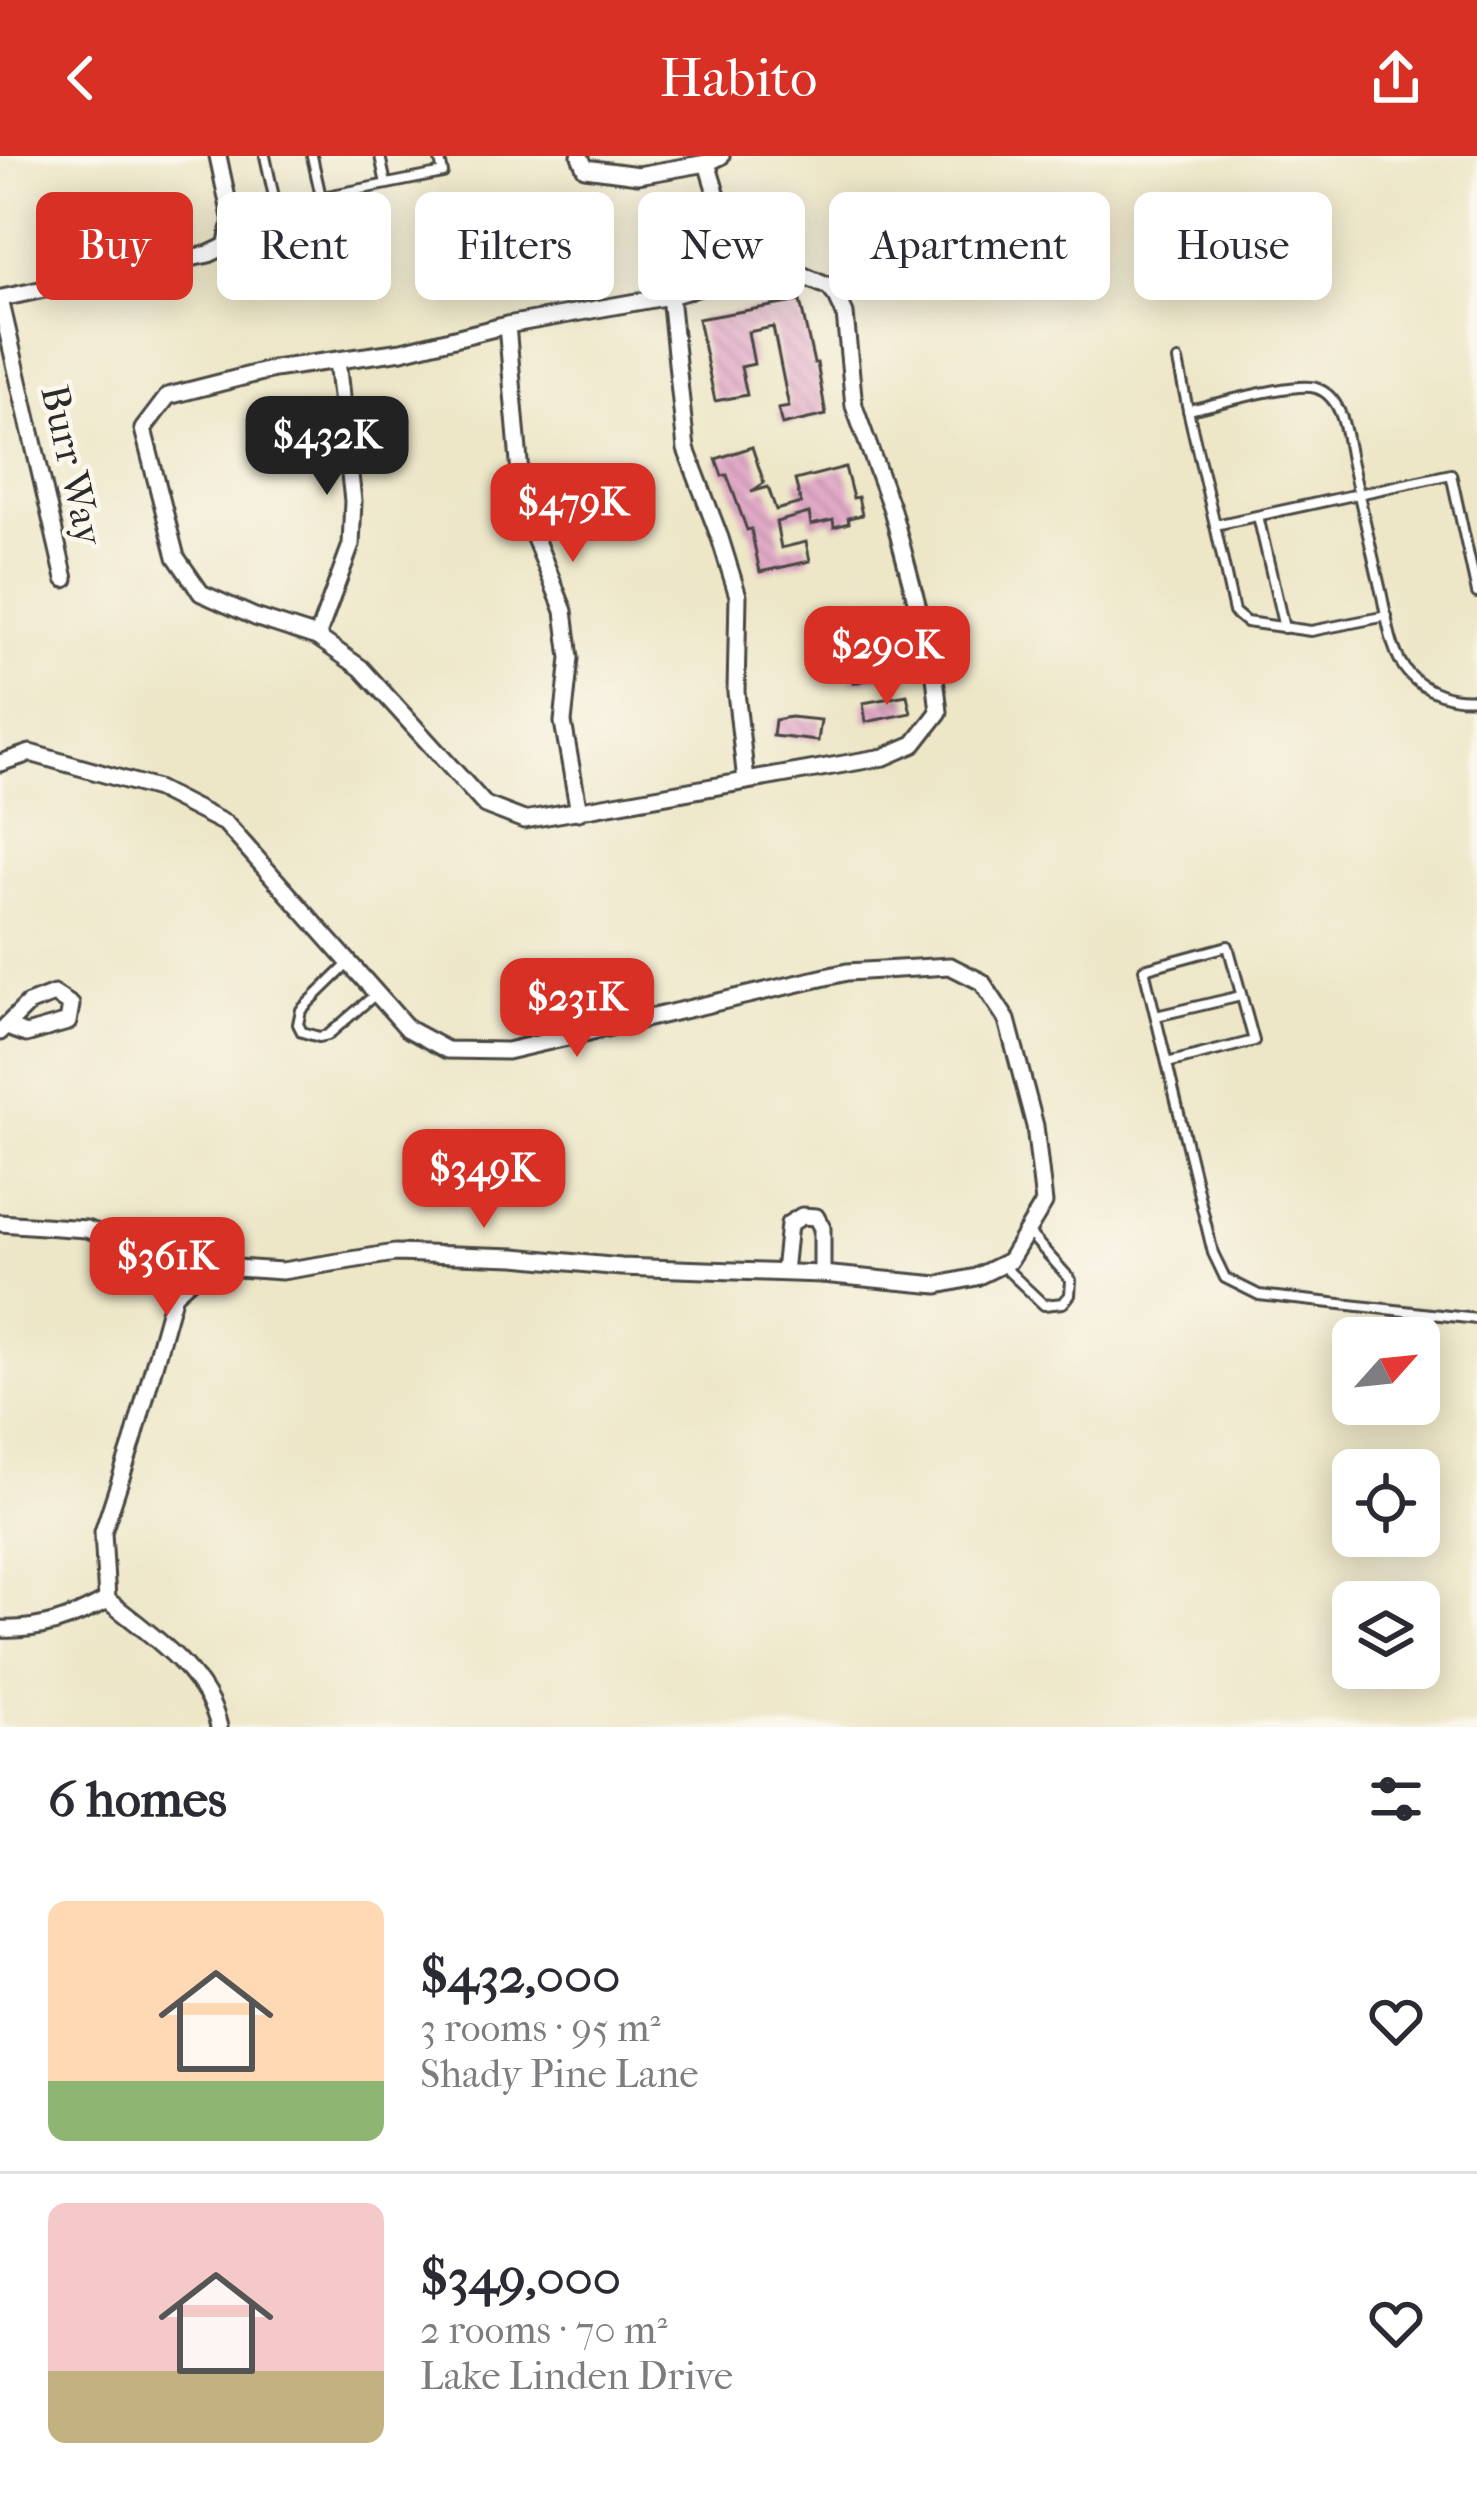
<!DOCTYPE html>
<meta charset="utf-8">
<style>
body{margin:0;font-family:"IM FELL French Canon",serif;background:#f2f2f3;color:#2b2b33;height:100vh;display:flex;flex-direction:column;font-size:45px;white-space:nowrap}
*{box-sizing:border-box;margin:0}
p{font-size:39px;color:#7c7c81}
.icon{flex:none;width:66px;height:66px;fill:none;stroke:currentColor;stroke-width:2;stroke-linecap:round;stroke-linejoin:round}
.map{position:relative;height:1571px;overflow:hidden}
.side{display:flex;flex-direction:column;background:#fff;flex:1}
.side>*{flex:none}
.hud{position:absolute;left:36px;top:36px;width:1407px;height:108px;display:flex;gap:24px}
.needle{width:78px;rotate:63deg}
.tools{position:absolute;left:1332px;top:1161px;display:grid;gap:24px}
.tools a{display:grid;place-items:center;width:108px;height:108px;border-radius:18px;background:#fff;box-shadow:0 6px 30px #0003;font-size:60px}
.price{position:absolute;translate:-50% -102px;padding:0 27px;border-radius:24px;background:#d93025;color:#fff;font-size:39px;line-height:78px;filter:drop-shadow(0 3px 6px #0008)}
.price::after{content:'';position:absolute;left:50%;top:72px;width:36px;height:27px;margin-left:-18px;background:inherit;clip-path:polygon(0 0,100% 0,50% 100%)}
.price.on{background:#222;color:#fff}
ul{padding:0;list-style:none}
li{display:flex;align-items:center;gap:36px;height:300px;padding:0 48px}
li+li{border-top:3px solid #e1e1e2}
li span{display:grid;place-items:center;flex:none;width:336px;height:240px;border-radius:18px;color:#555}
li>.icon{margin-inline-start:auto}
span .icon{width:144px;height:144px;fill:#fffc;stroke-width:1}
li b{font-size:51px}
h2{display:flex;justify-content:space-between;align-items:center;height:144px;padding:0 48px;font-size:51px}
.pill{padding:0 42px;border-radius:18px;background:#fff;box-shadow:0 6px 30px #0003;font-size:42px;line-height:108px}
.pill.on{background:#d93025;color:#fff}
header{display:flex;justify-content:space-between;align-items:center;height:156px;padding:0 48px;background:#d93025;color:#fff;font-size:54px;font-weight:600}
.map>svg:first-child{display:block}
.building{fill:url(#building-back-hatch)}
.lines{fill:none;stroke-linecap:round;stroke-linejoin:round}
.service-casing{stroke:#484742;stroke-width:14}
.minor-casing{stroke:#484742;stroke-width:21}
.service{stroke:#fff;stroke-width:8}
.minor{stroke:#fff;stroke-width:15}
.labels{text-anchor:middle;stroke-width:9;stroke-linejoin:round;paint-order:stroke}
.street-label{font-size:39px;fill:#2b2b2b;stroke:#fbf7ec}
</style>
<header><svg class="icon" aria-label="back" viewBox="0 0 24 24"><path d="M15 5l-7 7 7 7"/></svg>Habito<svg class="icon" aria-label="share" viewBox="0 0 24 24"><path d="M12 15V3M7 8l5-5 5 5M5 13v7h14v-7"/></svg></header>
<div class="map">
<svg width="1477" height="1571" viewBox="0 0 1477 1571">
<defs>
<pattern id="building-back-hatch" width="6" height="6" patternUnits="userSpaceOnUse" patternTransform="scale(3)"><rect width="6" height="6" fill="#e1aac7"/><path d="M-1 5l2 2M0 0l6 6M5-1l2 2" fill="none" stroke="#c192ab"/></pattern>
</defs>
<rect width="100%" height="100%" fill="#fbf7ec"/>
<filter id="ink" filterUnits="userSpaceOnUse"><feTurbulence type="fractalNoise" baseFrequency=".00833" numOctaves="2"/><feDisplacementMap in="SourceGraphic" scale="24" xChannelSelector="R" yChannelSelector="G"/><feConvolveMatrix kernelMatrix="1 2 1 2 8 2 1 2 1" color-interpolation-filters="sRGB"/></filter>
<filter id="wash" filterUnits="userSpaceOnUse"><feTurbulence type="fractalNoise" baseFrequency=".004" numOctaves="4" result="noise"/><feDisplacementMap in="SourceGraphic" scale="48" xChannelSelector="R" yChannelSelector="G"/><feGaussianBlur stdDeviation="2.7" result="paint"/><feColorMatrix in="noise" values="0 0 0 0 0 0 0 0 0 0 0 0 0 0 0 0 0 1.4 0 .05"/><feComposite in="paint" operator="in"/></filter>
<g filter="url(#wash)">
<rect width="100%" height="100%" fill="#ede6c7"/>
<g id="blocks">
<g class="building">
<polygon points="800,145 814,207 817,207 826,259 782,269 778,253 789,251 773,171 748,176 754,208 741,211 747,239 715,245 698,163"/>
<polygon points="752,291 764,327 751,336 768,331 776,354 801,347 795,324 845,311 853,342 858,341 862,359 848,362 849,367 834,371 833,364 811,369 809,357 776,366 781,392 806,386 810,405 760,416 751,373 747,374 727,319 722,320 716,303"/>
<polygon points="892,474 901,516 853,527 844,483"/>
<polygon points="907,539 911,557 866,566 863,547"/>
<polygon points="790,561 821,564 818,585 773,580 775,564"/>
</g>
</g>
</g>
<g filter="url(#ink)">
<use href="#blocks" fill-opacity="0" stroke="#484742" stroke-width="3"/>
<g class="lines">
<g class="service-casing">
<g id="service">
<polyline points="312,0 321,41"/>
<polyline points="380,0 386,28"/>
<polyline points="276,50 443,17 439,0"/>
<polyline points="230,58 276,50 265,0"/>
<polyline points="1178,205 1188,254"/>
<polyline points="1258,360 1284,472"/>
<polyline points="1215,369 1234,456 1246,466 1311,475 1387,460"/>
<path d="M1477,437L1451,318L1215,369L1188,254C1215,249 1294,225 1316,232C1344,241 1346,280 1351,304C1361,346 1370,389 1380,431C1387,459 1389,496 1409,518C1425,536 1454,545 1477,542"/>
<polyline points="349,807 301,854 298,868 302,876 319,881 328,879 377,837"/>
<polyline points="1156,860 1241,840"/>
<polyline points="1167,907 1254,885 1228,790 1144,813 1213,1097 1225,1122 1259,1139 1477,1163"/>
<polyline points="1002,1109 1044,1149 1063,1147 1070,1139 1071,1124 1028,1076"/>
</g>
</g>
<g class="minor-casing">
<g id="minor">
<polyline points="580,0 585,12 638,19 707,7 721,0"/>
<polyline points="707,7 741,119"/>
<polygon points="799,118 829,131 837,141 845,158 854,250 892,354 934,512 939,556 914,588 884,601 524,664 485,649 361,512 317,481 255,461 201,437 176,401 143,273 168,240 274,213 402,195 507,169 670,140 741,119"/>
<polyline points="670,140 686,293 720,382 738,440 736,536 746,625"/>
<polyline points="2,142 209,98 226,90 232,66 218,0"/>
<polyline points="0,143 65,423"/>
<polyline points="507,169 523,352 564,455 570,502 563,566 579,656"/>
<polyline points="317,481 351,389 353,345 337,205"/>
<polyline points="0,607 30,597 157,633 226,668 408,873 447,894 507,895 847,816 950,810 982,826 1007,864 1035,970 1044,1047 1009,1105 976,1121 938,1129 822,1118 621,1111 515,1101 395,1097 282,1115 206,1110 86,1073 0,1067"/>
<polyline points="0,876 28,848 54,838 71,849 68,866 26,878 7,871"/>
<polyline points="160,1095 174,1138 206,1110"/>
<polyline points="784,1116 789,1068 802,1060 816,1061 822,1072 822,1118"/>
<path d="M174,1138L133,1285L103,1376L107,1444C150,1478 207,1516 219,1571"/>
<path d="M0,1473C40,1475 72,1463 107,1444"/>
</g>
</g>
<use href="#service" class="service"/>
<use href="#minor" class="minor"/>
</g>
</g>
<g class="labels">
<g class="street-label">
<text transform="translate(73 309) rotate(77)" y="14">Burr Way</text>
</g>
</g>
</svg>
<div class="tools">
<a><svg class="needle" viewBox="-14 -14 28 28"><path d="M0-13l5 13h-10z" fill="#e53935"/><path d="M0 13l5-13h-10z" fill="#7c7c81"/></svg></a>
<a><svg class="icon" aria-label="locate" viewBox="0 0 24 24"><circle cx="12" cy="12" r="6"/><path d="M12 2v4M12 18v4M2 12h4M18 12h4"/></svg></a>
<a><svg class="icon" aria-label="layers" viewBox="0 0 24 24"><path d="M12 4l9 5-9 5-9-5zM3 14l9 5 9-5"/></svg></a>
</div>
<b class="price on" style="left:327px;top:342px">$432K</b>
<b class="price" style="left:573px;top:409px">$479K</b>
<b class="price" style="left:887px;top:552px">$290K</b>
<b class="price" style="left:577px;top:904px">$231K</b>
<b class="price" style="left:484px;top:1075px">$349K</b>
<b class="price" style="left:167px;top:1163px">$361K</b>
<div class="hud">
<a class="pill on">Buy</a>
<a class="pill">Rent</a>
<a class="pill">Filters</a>
<a class="pill">New</a>
<a class="pill">Apartment</a>
<a class="pill">House</a>
</div>
</div>
<section class="side">
<h2>6 homes<svg class="icon" aria-label="filters" viewBox="0 0 24 24"><path d="M4 7h16M4 17h16"/><circle cx="9" cy="7" r="2"/><circle cx="15" cy="17" r="2"/></svg></h2>
<ul>
<li><span style="background:linear-gradient(#ffd9b3 75%,#8fb573 0)"><svg class="icon" aria-label="home" viewBox="0 0 24 24"><path d="M3 11l9-7 9 7M6 9v11h12V9"/></svg></span><div><b>$432,000</b><p>3 rooms · 95 m²</p><p>Shady Pine Lane</p></div><svg class="icon" aria-label="heart" viewBox="0 0 24 24"><path d="M12 20l-8-8c-3-5 5-10 8-4 3-6 11-1 8 4z"/></svg></li>
<li><span style="background:linear-gradient(#f6c9c9 70%,#c2b280 0)"><svg class="icon" aria-label="home" viewBox="0 0 24 24"><path d="M3 11l9-7 9 7M6 9v11h12V9"/></svg></span><div><b>$349,000</b><p>2 rooms · 70 m²</p><p>Lake Linden Drive</p></div><svg class="icon" aria-label="heart" viewBox="0 0 24 24"><path d="M12 20l-8-8c-3-5 5-10 8-4 3-6 11-1 8 4z"/></svg></li>
</ul>
</section>
